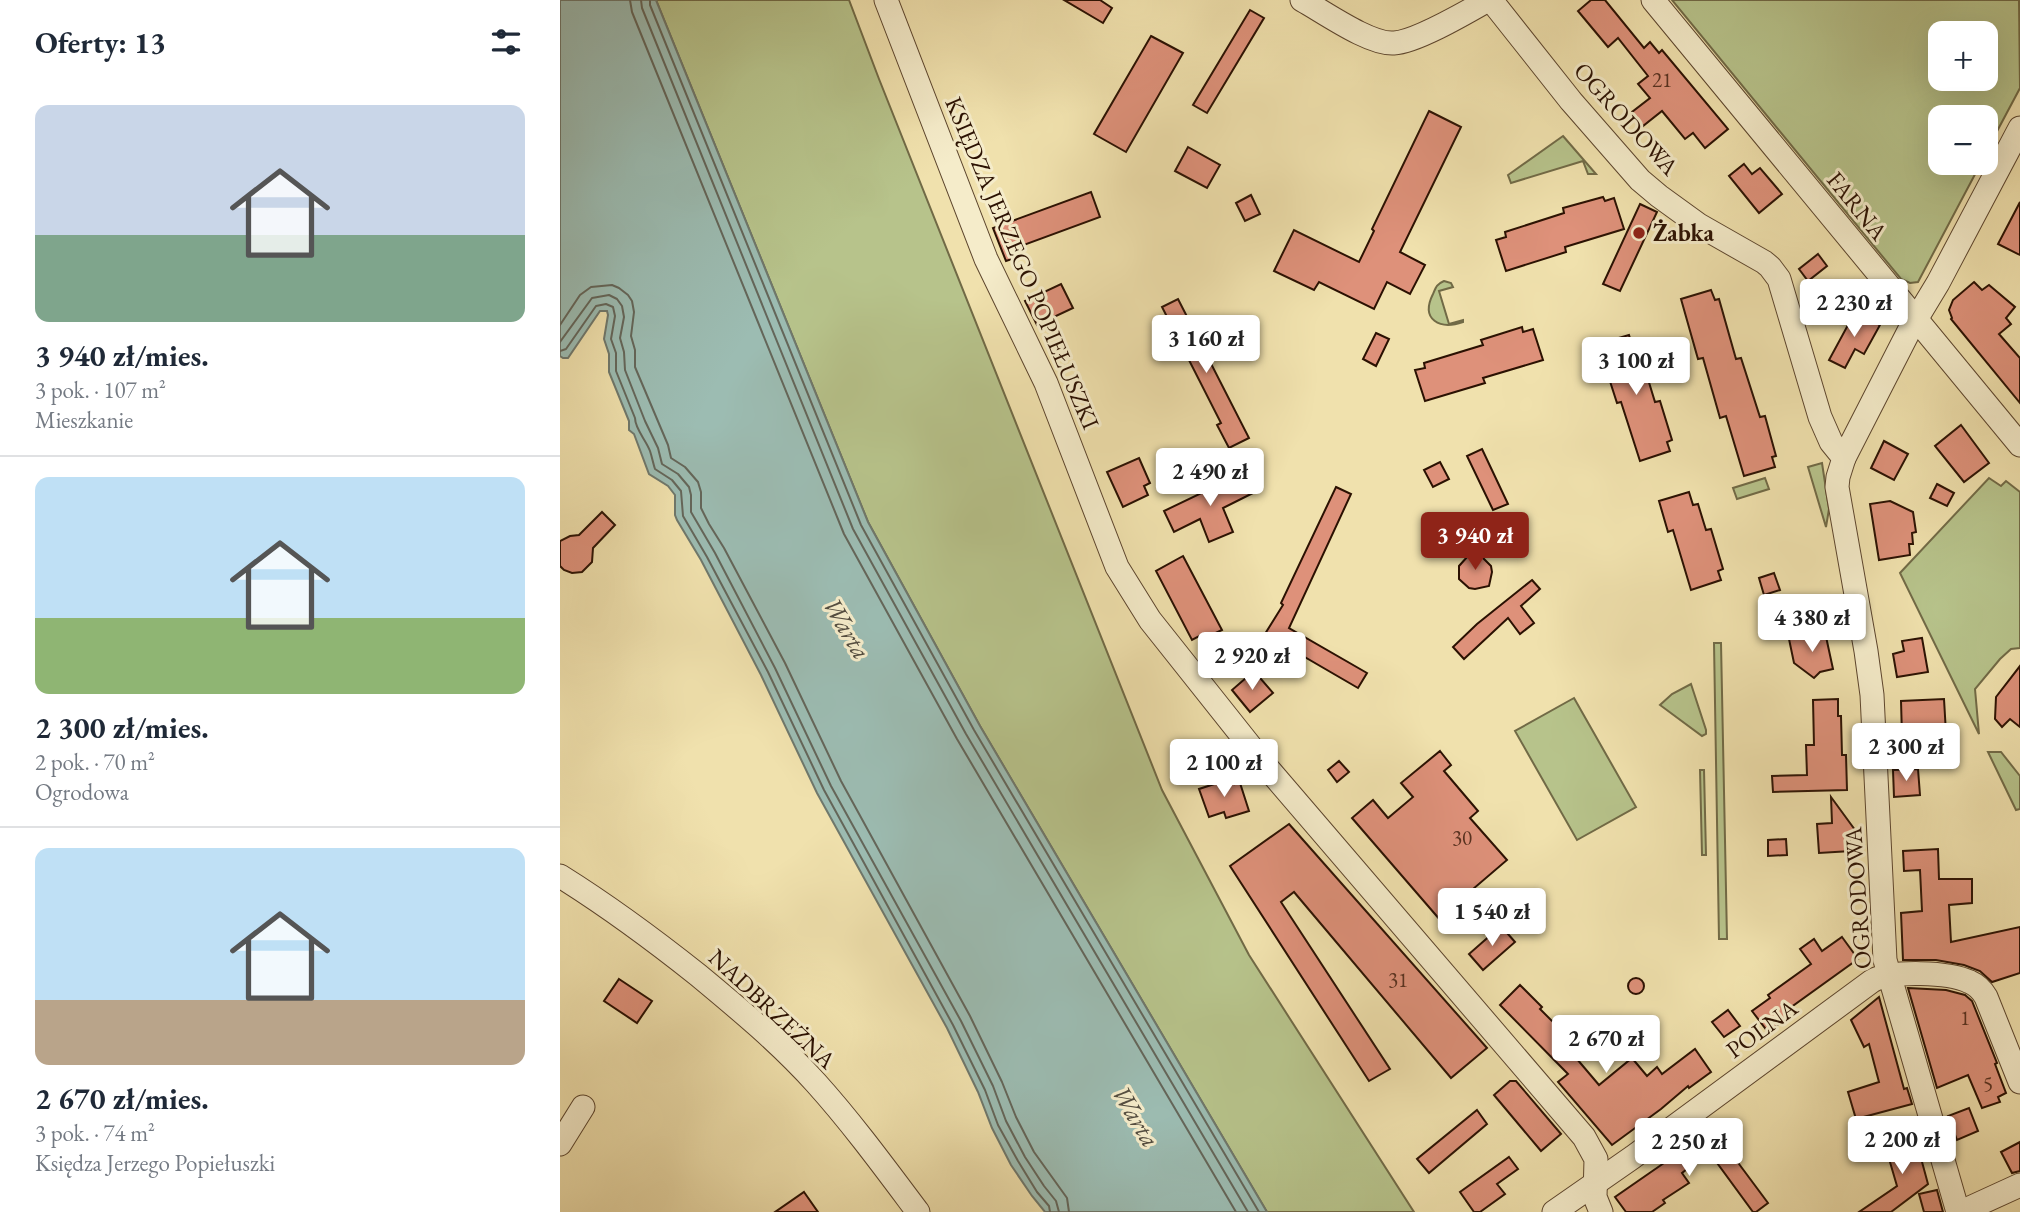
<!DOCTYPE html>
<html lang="pl">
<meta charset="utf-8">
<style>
body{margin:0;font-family:"EB Garamond",serif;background:#f6f6f7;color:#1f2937;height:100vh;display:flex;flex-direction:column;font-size:26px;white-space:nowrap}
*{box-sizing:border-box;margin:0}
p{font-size:23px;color:#747a83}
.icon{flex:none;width:38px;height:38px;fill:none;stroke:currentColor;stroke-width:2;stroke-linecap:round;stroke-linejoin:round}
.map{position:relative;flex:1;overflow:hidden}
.panel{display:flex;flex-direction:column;background:#fff;width:560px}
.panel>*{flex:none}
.fabs{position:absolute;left:1368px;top:21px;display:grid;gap:14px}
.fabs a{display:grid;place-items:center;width:70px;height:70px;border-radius:14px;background:#fff;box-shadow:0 7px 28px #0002;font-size:35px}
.price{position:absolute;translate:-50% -60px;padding:0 16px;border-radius:7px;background:#fff;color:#222;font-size:23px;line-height:46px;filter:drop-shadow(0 2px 4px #0008)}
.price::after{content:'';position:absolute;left:50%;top:42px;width:21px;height:16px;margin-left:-10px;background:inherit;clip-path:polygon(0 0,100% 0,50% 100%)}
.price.on{background:#8f2418;color:#fff}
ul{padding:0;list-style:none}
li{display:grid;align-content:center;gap:14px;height:371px;padding:0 35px}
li+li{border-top:2px solid #e0e1e3}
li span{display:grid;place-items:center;height:217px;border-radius:14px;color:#555}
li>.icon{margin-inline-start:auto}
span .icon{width:126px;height:126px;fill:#fffc;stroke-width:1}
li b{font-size:30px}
h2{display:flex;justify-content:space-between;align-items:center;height:84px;padding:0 35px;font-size:30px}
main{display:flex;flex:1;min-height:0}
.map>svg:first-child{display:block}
.green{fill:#b7c38b;stroke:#716a46;stroke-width:2;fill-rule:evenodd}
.water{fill:#9cbcb2;stroke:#6f786c;stroke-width:2}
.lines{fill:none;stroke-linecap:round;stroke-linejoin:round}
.shore{stroke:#64665a;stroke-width:2}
.building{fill:#de917a;stroke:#2b1102;stroke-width:2}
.minor-casing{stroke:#5c452d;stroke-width:25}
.minor{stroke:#f5ecca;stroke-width:23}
.poi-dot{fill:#8f2418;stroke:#f5ecca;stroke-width:2.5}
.labels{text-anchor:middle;stroke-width:6;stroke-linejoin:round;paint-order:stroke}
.number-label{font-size:21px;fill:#583120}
.street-label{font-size:24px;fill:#2b1102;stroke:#f5ecca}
.poi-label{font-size:24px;font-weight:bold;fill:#2b1102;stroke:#f5ecca;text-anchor:start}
.water-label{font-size:26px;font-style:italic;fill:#534d40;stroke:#f5ecca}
</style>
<main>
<section class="panel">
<h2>Oferty: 13<svg class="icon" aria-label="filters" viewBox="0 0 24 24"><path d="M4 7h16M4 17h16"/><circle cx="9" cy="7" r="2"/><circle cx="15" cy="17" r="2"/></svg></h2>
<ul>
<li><span style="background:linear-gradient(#c9d6e8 60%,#7fa58c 0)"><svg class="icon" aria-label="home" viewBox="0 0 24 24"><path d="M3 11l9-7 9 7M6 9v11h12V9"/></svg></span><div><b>3 940 zł/mies.</b><p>3 pok. · 107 m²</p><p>Mieszkanie</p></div></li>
<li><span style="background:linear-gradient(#bfe0f5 65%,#8fb573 0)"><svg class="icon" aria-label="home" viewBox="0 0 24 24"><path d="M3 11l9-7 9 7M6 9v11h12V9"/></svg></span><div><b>2 300 zł/mies.</b><p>2 pok. · 70 m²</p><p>Ogrodowa</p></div></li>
<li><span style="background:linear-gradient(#bfe0f5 70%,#b9a48a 0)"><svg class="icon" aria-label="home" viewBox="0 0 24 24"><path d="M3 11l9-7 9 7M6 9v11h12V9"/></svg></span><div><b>2 670 zł/mies.</b><p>3 pok. · 74 m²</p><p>Księdza Jerzego Popiełuszki</p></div></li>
</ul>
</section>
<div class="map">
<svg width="1460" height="1212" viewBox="0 0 1460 1212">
<rect width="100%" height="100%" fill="#f0e1ad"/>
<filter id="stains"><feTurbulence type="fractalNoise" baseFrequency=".00286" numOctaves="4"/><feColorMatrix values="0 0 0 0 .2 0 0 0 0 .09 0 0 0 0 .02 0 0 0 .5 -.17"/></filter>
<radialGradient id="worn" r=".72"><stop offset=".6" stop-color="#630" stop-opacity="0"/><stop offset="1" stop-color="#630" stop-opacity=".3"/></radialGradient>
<g class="green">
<polygon points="96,0 289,0 319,79 602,790 689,955 854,1212 707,1212 420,726 308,522"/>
<path d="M1112,0H1459L1460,88L1426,152V117H1381V163H1421L1358,282L1350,283L1341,279ZM1381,33H1426V79H1381Z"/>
<polygon points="1003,136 1036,174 1028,174 1023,161 951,183 948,175"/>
<path d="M884,281L891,283L893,287L879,291L889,324L903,320V322C880,330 860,320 873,294C876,287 877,284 884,281Z"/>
<polygon points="1262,463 1269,509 1266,527 1248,467"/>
<polygon points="1205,478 1209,489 1177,499 1173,488"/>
<polygon points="1429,478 1441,486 1446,481 1460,492 1460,648 1451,649 1440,659 1415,689 1419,734 1340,573"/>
<polygon points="1154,643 1161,643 1167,939 1159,939"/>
<polygon points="1131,684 1146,730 1146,734 1142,736 1100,705 1112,694"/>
<polygon points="1014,698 1076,807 1017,840 955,731"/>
<polygon points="1428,752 1441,752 1460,776 1460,809 1456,810"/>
<polygon points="1140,770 1144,770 1146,855 1142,855"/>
</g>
<polygon class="water" points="0,0 96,0 308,522 420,726 707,1212 485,1212 472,1196 451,1165 432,1128 418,1092 387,1028 257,793 201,675 141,560 117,520 115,515 115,495 108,486 89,474 74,434 69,430 69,421 49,372 49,354 44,339 48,315 47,311 40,311 8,358 3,358 0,356"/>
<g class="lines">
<g class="shore">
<polyline points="70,0 72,12 284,534 397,739 676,1212"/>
<polyline points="81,0 82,8 293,529 406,734 688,1212"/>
<polyline points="90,0 90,5 301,525 414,730 699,1212"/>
<polyline points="0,325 20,295 31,287 52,285 59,288 68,295 72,301 74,312 71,336 75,350 75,367 108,445 111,458 125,467 138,482 141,492 141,508 149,524 164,548 225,663 281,781 410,1016 442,1082 456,1117 474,1152 507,1198 509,1212"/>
<polyline points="0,342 32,298 49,295 57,299 62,306 64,317 60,338 64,352 65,370 85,421 98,448 102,464 118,474 129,487 131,495 131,512 155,553 215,668 271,786 401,1021 433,1086 446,1121 465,1157 484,1186 496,1201 499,1212"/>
<path d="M0,351L6,349L36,306L46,304L53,307L55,316L51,339L56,353V371L75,418C75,429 86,440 90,451C92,457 93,463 95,469L112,480L121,491L123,516L147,557L208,672L264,790L393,1025L425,1090L438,1125L458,1161L477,1192L489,1206L490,1212"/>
</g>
</g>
<g class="building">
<polygon points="504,0 540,0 552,8 543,23"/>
<polygon points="1031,0 1045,0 1084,48 1090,42 1099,53 1102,50 1168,129 1145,148 1133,133 1125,139 1102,111 1083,126 1072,112 1090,98 1078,84 1088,76 1058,38 1048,47 1018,11"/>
<polygon points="690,10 704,18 647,113 633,105"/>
<polygon points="591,36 623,53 566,152 534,134"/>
<polygon points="869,111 901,127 840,252 865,265 850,294 827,282 814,309 759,282 754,290 714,271 734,230 799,262 814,231 812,229"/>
<polygon points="628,147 660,165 647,188 615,171"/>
<polygon points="1184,164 1192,174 1200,168 1222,194 1199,213 1169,176"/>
<polygon points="531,192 540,217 458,247 461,256 446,261 433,228"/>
<polygon points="691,195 700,214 685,221 676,203"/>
<polygon points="1043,197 1045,201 1054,198 1064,229 1005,247 1006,252 946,271 936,240 946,237 945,232 1004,213 1003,208"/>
<polygon points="1460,202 1460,255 1438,244"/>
<polygon points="1080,204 1097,212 1060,291 1043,284"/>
<polygon points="1258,254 1267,266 1248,281 1239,269"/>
<polygon points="1414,282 1422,290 1429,285 1455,307 1446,318 1451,324 1439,334 1460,358 1460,403 1391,319 1392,318 1389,310 1393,300"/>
<polygon points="501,284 513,308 477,325 465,301"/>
<polygon points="1151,290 1155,300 1159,299 1176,359 1181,358 1200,417 1205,416 1216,456 1212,457 1215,467 1184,476 1166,416 1160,418 1143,358 1138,359 1121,299"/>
<polygon points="618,299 689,438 669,448 657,425 661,423 602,307"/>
<polygon points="1295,312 1320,325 1304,354 1295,349 1285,368 1269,360"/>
<polygon points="962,327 963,332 973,329 983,360 923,378 925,383 865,401 855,370 865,368 864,363 923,345 921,340"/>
<polygon points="816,333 829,339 816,366 803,359"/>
<polygon points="1069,335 1072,345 1077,343 1095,402 1100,401 1112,440 1107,442 1110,451 1080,461 1061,402 1057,403 1038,344"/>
<polygon points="1401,425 1429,463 1404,482 1375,446"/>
<polygon points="1324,441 1348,454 1334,480 1311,468"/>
<polygon points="922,449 948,504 933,510 907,456"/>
<polygon points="579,458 590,483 584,486 588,495 563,507 547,472"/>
<polygon points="880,462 889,479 873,487 864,470"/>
<polygon points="683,473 693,493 663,508 673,532 649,542 640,519 614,532 604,511"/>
<polygon points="1377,484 1394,493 1387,506 1370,498"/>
<polygon points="776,487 791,494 729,628 807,673 798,688 705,634 723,605 721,603"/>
<polygon points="1129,492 1133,505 1138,504 1146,530 1151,529 1163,569 1158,571 1161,580 1131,590 1113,530 1108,532 1099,501"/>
<polygon points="1330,501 1353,512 1356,532 1352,533 1353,544 1349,544 1350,555 1319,560 1310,504"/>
<polygon points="42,512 55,525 33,548 32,562 22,572 12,573 4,570 0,566 0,541 10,536 19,535"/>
<polygon points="915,555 921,556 931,566 932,572 929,586 915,589 909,588 899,579 899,566 908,556"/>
<polygon points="623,556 662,630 645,638 643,634 632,640 596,571"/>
<polygon points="1214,573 1220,590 1204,595 1199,578"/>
<polygon points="972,580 980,589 961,606 974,623 960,634 948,618 904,659 893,647 917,624"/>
<polygon points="1265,632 1273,669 1260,672 1254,678 1234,663 1229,639"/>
<polygon points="1362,638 1368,672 1337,677 1333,654 1344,651 1342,641"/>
<polygon points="1460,666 1460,727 1450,719 1442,727 1435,719 1436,697"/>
<polygon points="694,671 713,693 690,712 672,690"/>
<polygon points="1278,699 1278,716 1281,716 1282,755 1286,755 1287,790 1213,792 1212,776 1247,775 1246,745 1254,745 1253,700"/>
<polygon points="1384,699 1386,733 1342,736 1341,701"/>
<polygon points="880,751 891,765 884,771 918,811 910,818 947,860 899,901 901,903 881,921 792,818 813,800 828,818 853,797 841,783"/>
<polygon points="779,761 789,772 777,782 768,770"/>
<polygon points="1358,769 1360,795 1334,797 1333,770"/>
<polygon points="673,778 675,784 680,783 689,811 666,818 664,812 649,817 639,789"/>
<polygon points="1271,797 1298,834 1290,840 1291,851 1259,853 1257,824 1272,823"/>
<polygon points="729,824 927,1048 891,1078 734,892 721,902 830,1069 809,1081 670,866"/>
<polygon points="1226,839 1227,855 1208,856 1208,840"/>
<polygon points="1378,849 1379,879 1412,879 1412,903 1389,905 1391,942 1460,927 1460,973 1432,982 1420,971 1404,965 1376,960 1343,960 1341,913 1362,911 1360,870 1344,871 1343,851"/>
<polygon points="941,926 955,942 923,970 909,954"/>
<polygon points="1282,937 1298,959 1230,1008 1234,1013 1208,1032 1192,1011 1210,998 1208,995 1251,964 1240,949 1254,939 1262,951"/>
<circle cx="1076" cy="986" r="8"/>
<polygon points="59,979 92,1001 77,1023 44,1001"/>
<polygon points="960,985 982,1007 980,1009 1017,1046 1011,1052 1039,1085 1072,1058 1087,1076 1097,1067 1102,1074 1135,1049 1151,1072 1129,1088 1128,1086 1101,1109 1052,1145 998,1082 1008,1074 940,1005"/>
<polygon points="1348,988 1386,990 1405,995 1412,1001 1437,1063 1435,1064 1446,1093 1438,1097 1440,1102 1422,1108 1408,1075 1377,1088"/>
<polygon points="1319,997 1344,1089 1347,1088 1352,1104 1296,1119 1288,1092 1319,1082 1309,1044 1304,1047 1291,1020"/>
<polygon points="1168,1010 1180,1026 1164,1037 1152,1022"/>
<polygon points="950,1081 956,1081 1001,1134 981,1151 934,1095"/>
<polygon points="1409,1108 1418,1131 1397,1140 1388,1116"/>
<polygon points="917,1110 927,1124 869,1173 857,1159"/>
<polygon points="1153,1129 1208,1203 1196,1212 1193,1212 1149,1152 1122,1173 1129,1183 1103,1200 1105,1203 1092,1212 1066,1212 1055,1197"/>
<polygon points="1355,1136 1368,1184 1331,1212 1299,1212 1337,1186 1325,1145"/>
<polygon points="1460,1142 1460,1171 1452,1173 1441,1152"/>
<polygon points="949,1157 958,1169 937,1184 945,1194 920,1212 914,1212 900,1192"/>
<polygon points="1377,1190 1383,1212 1364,1212 1359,1194"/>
<polygon points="244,1192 258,1212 215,1212"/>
</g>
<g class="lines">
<g class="minor-casing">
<g id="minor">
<polyline points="326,0 426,259 486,383 557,567 590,620 710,771 1024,1137 1036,1159 1035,1197 1041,1212"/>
<path d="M742,0C764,12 810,45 834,43C856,42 907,12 928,0"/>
<polyline points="931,0 1011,101 1080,180 1099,196 1139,225 1204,262 1210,267 1219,279 1260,417 1271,442 1284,458 1278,477 1277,487 1306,651 1312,695 1325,960 1398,1212"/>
<polyline points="1093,0 1460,445"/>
<polyline points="1284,458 1349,331 1378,283 1460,128"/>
<path d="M0,876C48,906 94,940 138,975C179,1009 220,1043 256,1083C292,1123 325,1168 358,1212"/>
<polyline points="0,1144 23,1107"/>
<path d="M994,1212L1073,1157L1312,981C1332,970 1389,972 1410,982C1417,985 1422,990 1426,997L1460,1082"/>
<polyline points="1401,1212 1460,1185"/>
</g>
</g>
<use href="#minor" class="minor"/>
</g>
<circle class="poi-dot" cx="1079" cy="233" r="7"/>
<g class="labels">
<g class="number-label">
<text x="1102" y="87">21</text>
<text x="902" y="845">30</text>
<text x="838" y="987">31</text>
<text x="1405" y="1025">1</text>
<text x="1428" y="1091">5</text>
</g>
<g class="street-label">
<text transform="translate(1066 119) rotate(48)" y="8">OGRODOWA</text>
<text transform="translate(1297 206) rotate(51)" y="8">FARNA</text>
<text transform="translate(462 263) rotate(67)" y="8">KSIĘDZA JERZEGO POPIEŁUSZKI</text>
<text transform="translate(1298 898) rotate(-94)" y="8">OGRODOWA</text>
<text transform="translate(212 1009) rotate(43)" y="8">NADBRZEŻNA</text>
<text transform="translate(1202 1029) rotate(-36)" y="8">POLNA</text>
</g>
<g class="poi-label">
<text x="1093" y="241">Żabka</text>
</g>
<g class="water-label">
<text transform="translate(287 628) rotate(59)" y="9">Warta</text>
<text transform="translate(576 1116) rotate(59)" y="9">Warta</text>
</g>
</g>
<rect width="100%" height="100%" filter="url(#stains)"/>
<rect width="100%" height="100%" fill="url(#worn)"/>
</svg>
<div class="fabs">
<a>+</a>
<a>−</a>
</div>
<b class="price" style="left:1294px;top:339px">2 230 zł</b>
<b class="price" style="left:646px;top:375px">3 160 zł</b>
<b class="price" style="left:1076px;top:397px">3 100 zł</b>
<b class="price" style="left:650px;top:508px">2 490 zł</b>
<b class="price on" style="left:915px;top:572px">3 940 zł</b>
<b class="price" style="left:1252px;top:654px">4 380 zł</b>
<b class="price" style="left:692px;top:692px">2 920 zł</b>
<b class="price" style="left:1346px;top:783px">2 300 zł</b>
<b class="price" style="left:664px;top:799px">2 100 zł</b>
<b class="price" style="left:932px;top:948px">1 540 zł</b>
<b class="price" style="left:1046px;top:1075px">2 670 zł</b>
<b class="price" style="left:1342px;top:1176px">2 200 zł</b>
<b class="price" style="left:1129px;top:1178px">2 250 zł</b>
</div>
</main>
